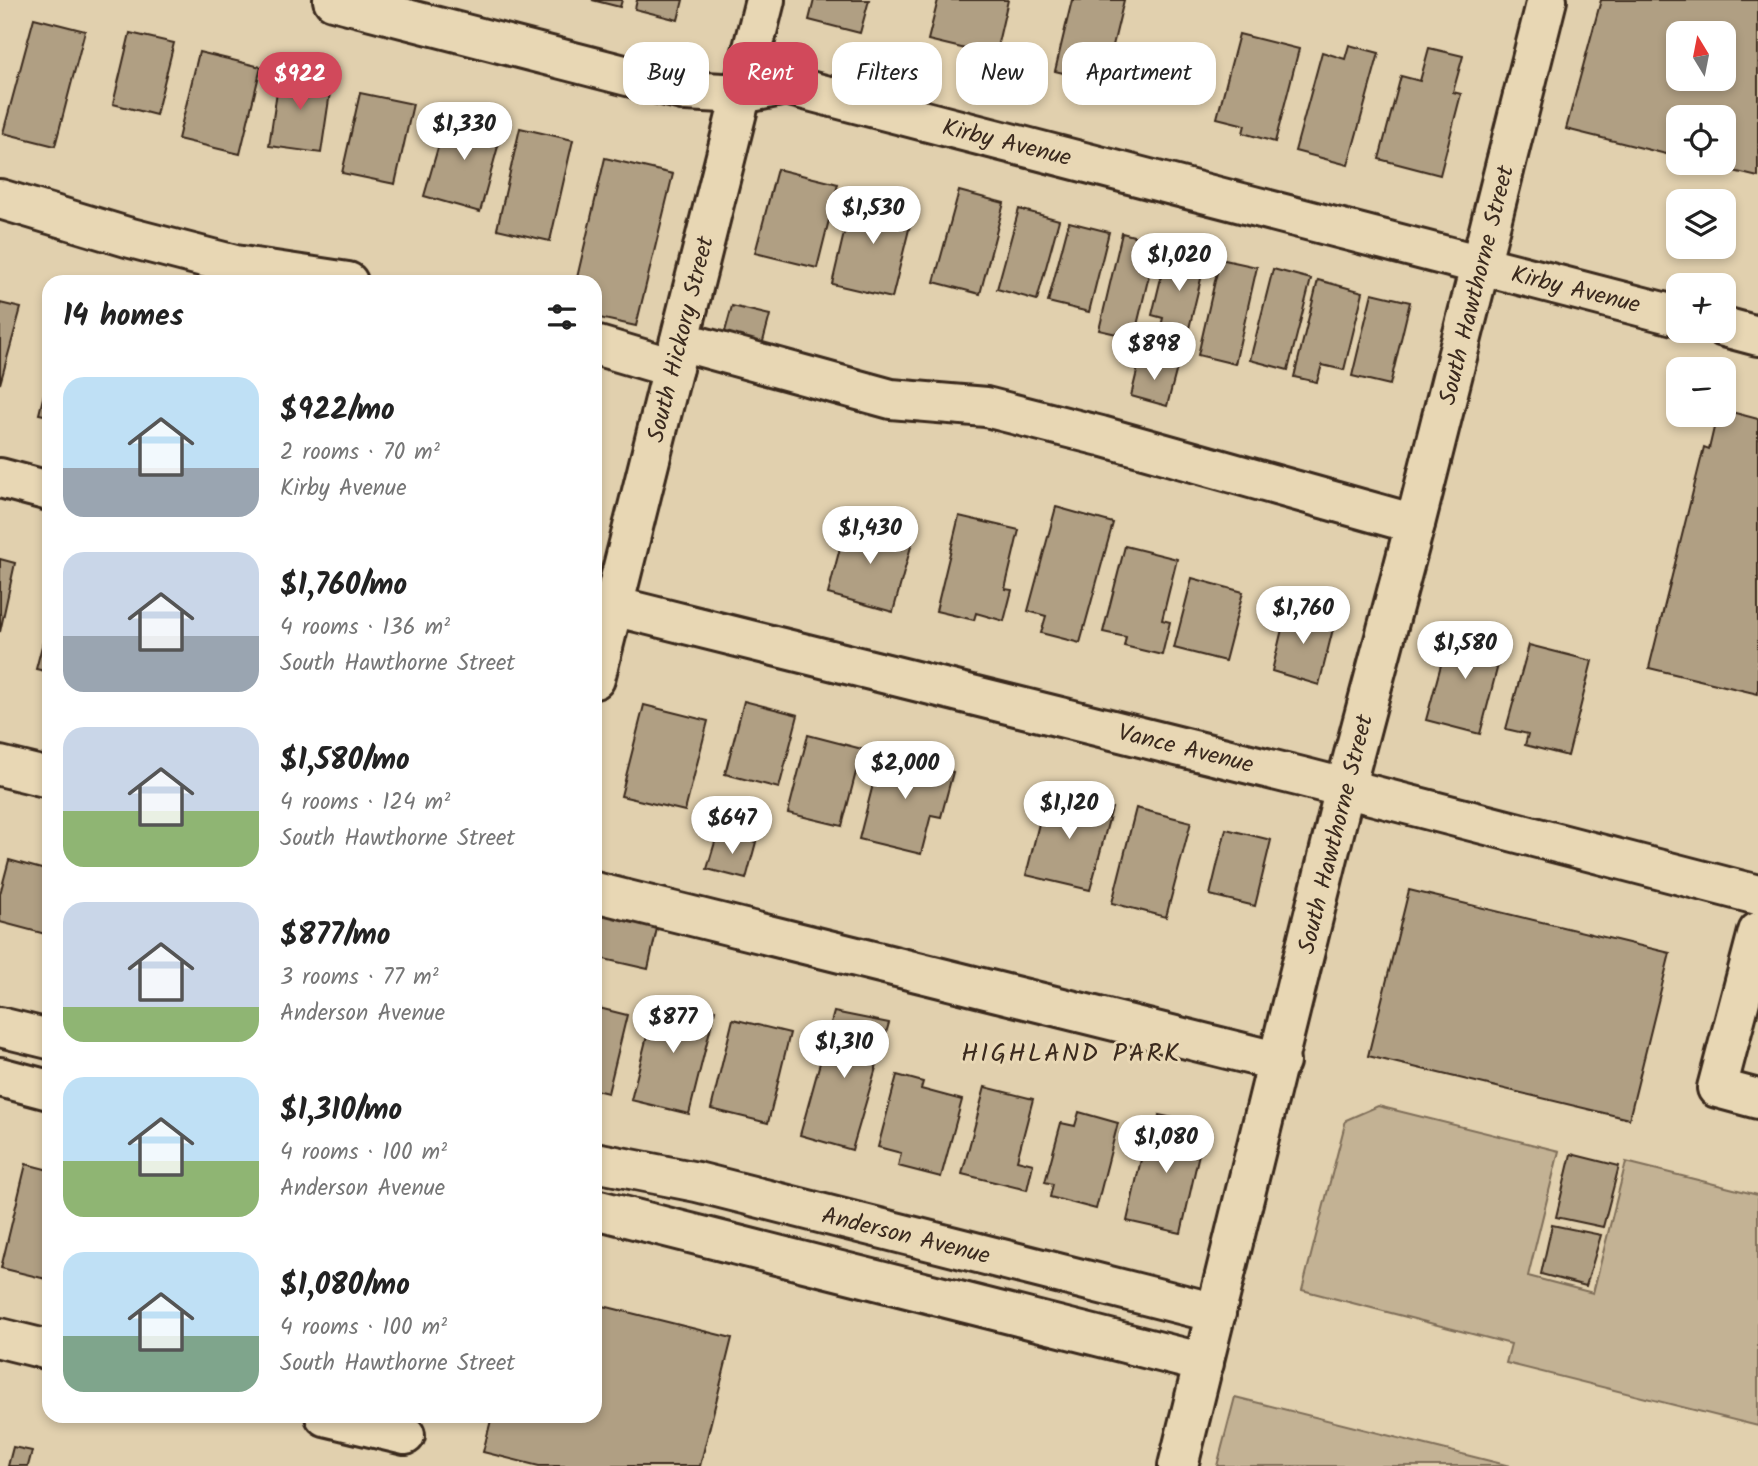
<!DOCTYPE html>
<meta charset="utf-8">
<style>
body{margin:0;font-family:Kalam,sans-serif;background:#f6f6f6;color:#222;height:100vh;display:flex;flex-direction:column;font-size:26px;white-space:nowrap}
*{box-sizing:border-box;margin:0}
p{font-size:23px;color:#767676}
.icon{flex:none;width:38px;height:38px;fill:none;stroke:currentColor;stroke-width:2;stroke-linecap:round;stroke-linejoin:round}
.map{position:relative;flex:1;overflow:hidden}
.details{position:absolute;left:42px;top:275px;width:560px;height:1148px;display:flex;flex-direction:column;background:#fff;border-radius:21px;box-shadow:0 4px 10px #0003}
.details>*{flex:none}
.banner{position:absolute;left:623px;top:42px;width:665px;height:63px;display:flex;gap:14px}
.needle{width:46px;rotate:350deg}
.controls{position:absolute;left:1666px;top:21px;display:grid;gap:14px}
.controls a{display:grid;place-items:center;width:70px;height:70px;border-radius:14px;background:#fff;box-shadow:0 4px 10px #0003;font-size:35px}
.price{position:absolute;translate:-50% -60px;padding:0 16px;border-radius:24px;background:#fff;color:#222;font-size:23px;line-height:46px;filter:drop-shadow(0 2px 4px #0008)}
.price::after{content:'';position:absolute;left:50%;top:42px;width:21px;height:16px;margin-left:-10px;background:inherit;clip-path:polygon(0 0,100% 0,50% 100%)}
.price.active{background:#d1495b;color:#fff}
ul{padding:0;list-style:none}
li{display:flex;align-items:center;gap:21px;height:175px;padding:0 21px}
li span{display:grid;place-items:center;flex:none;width:196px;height:140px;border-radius:21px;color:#555}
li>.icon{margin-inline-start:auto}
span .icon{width:84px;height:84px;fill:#fffc;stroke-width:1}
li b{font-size:30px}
h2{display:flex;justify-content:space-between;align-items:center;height:84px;padding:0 21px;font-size:30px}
.pill{padding:0 24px;border-radius:21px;background:#fff;box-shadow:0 4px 10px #0003;font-size:24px;line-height:63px}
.pill.active{background:#d1495b;color:#fff}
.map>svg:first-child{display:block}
.green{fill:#c3b294;stroke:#7f6e59;stroke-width:2}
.building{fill:#b09f83;stroke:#3b2a1e;stroke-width:2;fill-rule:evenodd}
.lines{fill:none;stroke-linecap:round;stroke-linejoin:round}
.minor-casing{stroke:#3b2a1e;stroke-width:44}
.minor{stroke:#e8d7b4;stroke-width:38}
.labels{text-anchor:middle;stroke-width:6;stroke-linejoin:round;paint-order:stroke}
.street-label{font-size:24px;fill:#3b2a1e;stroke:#e8d7b4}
.neighbourhood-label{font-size:26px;letter-spacing:2px;fill:#3b2a1e;stroke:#e8d7b4}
</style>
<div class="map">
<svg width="1758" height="1466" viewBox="0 0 1758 1466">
<rect width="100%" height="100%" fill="#e1d0ae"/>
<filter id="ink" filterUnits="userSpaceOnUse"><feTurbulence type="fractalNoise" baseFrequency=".0143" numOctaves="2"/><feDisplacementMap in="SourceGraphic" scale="14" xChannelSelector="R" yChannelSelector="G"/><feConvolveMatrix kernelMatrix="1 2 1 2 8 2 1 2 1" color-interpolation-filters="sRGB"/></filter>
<g filter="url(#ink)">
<g class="green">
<polygon points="1378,1106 1559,1151 1528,1276 1593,1293 1626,1162 1758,1195 1758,1426 1506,1363 1511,1344 1302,1290 1346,1120"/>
<polygon points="1235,1397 1510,1466 1217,1466"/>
</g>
<g class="building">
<polygon points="592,0 622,0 620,7"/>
<polygon points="637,0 683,0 678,20 635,9"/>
<polygon points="814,0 869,0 860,33 809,20"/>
<polygon points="938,0 1008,0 995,56 928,40"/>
<polygon points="1072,0 1124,0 1104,83 1055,71"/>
<path d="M1601,0H1758V177L1700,163H1724V117H1678V157L1566,129ZM1678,33H1724V79H1678Z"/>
<polygon points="34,18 85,31 55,146 3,133"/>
<polygon points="130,33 174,43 156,115 113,104"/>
<polygon points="1239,34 1299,49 1275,142 1243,133 1245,125 1217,118"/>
<polygon points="1349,45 1379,53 1348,165 1295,151 1322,52 1345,59"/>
<polygon points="1429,48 1463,56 1453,92 1461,94 1440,175 1379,159 1401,76 1420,81"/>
<polygon points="199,52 261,67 240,154 178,139"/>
<polygon points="280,71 332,79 321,153 269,146"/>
<polygon points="360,93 413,104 395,184 342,173"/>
<polygon points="448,113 503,128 480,212 424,196"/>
<polygon points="520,128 573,140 550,241 497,229"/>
<polygon points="605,158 673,174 636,326 595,317 595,282 576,282"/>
<polygon points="777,169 838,184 817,268 755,253"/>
<polygon points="959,191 1004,203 980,294 934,282"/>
<polygon points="853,195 914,209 892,298 832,284"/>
<polygon points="1019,209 1059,220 1037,300 997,289"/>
<polygon points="1069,222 1109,232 1089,312 1048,302"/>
<polygon points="1122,233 1157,242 1134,338 1099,330"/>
<polygon points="1169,245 1207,254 1185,345 1158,338 1163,318 1152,315"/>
<polygon points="1220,259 1257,267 1235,364 1198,355"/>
<polygon points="1273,269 1311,279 1288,370 1250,360"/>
<polygon points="1318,280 1363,292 1344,370 1322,365 1317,382 1294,377"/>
<polygon points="1372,293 1410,302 1390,385 1352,376"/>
<polygon points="0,303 21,308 0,384"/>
<polygon points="732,306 770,315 761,349 723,339"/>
<polygon points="1140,359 1177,368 1167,406 1131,396"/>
<polygon points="49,374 49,416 39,414"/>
<polygon points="1724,410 1758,419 1758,694 1649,668 1704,447 1709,449 1717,415 1724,415"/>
<polygon points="1056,507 1113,523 1080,643 1041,633 1046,616 1028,611"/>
<polygon points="959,516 1019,530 1005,589 1012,590 1004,621 976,613 974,620 936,611"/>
<polygon points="847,521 913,539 893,612 828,594"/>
<polygon points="1125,546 1177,559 1162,620 1170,622 1162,655 1124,646 1126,637 1103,632"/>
<polygon points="0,559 15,563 0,632"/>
<polygon points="1192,578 1243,592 1225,661 1174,648"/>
<polygon points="1287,608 1335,621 1319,685 1272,671"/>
<polygon points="49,619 49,672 36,669"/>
<polygon points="1451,628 1504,642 1480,734 1426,720"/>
<polygon points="1529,645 1592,661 1568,756 1525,745 1528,734 1506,729"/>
<polygon points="744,701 798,715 779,788 725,774"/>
<polygon points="644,705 708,721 685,811 621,796"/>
<polygon points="808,735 862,749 842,826 788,813"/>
<polygon points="882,749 944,765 943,769 953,772 941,817 931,815 921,854 859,839"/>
<polygon points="1047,792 1112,808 1090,890 1026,875"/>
<polygon points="1136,808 1191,822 1166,917 1112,903"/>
<polygon points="1226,829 1271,840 1255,906 1210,895"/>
<polygon points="718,832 756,842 746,879 707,869"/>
<polygon points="9,860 49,871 49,935 0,922 0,894"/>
<polygon points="1409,890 1670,953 1629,1119 1368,1056"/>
<polygon points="595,910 658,924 648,969 595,957"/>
<polygon points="657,996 715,1010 689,1114 631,1100"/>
<polygon points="595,1007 627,1015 608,1093 595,1090"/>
<polygon points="834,1012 889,1023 852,1150 800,1135"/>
<polygon points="733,1019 790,1033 768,1123 711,1109"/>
<polygon points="897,1075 923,1082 921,1089 962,1100 941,1177 898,1166 901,1153 878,1147"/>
<polygon points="985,1087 1033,1099 1017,1160 1033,1164 1027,1190 962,1174"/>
<polygon points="1079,1112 1118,1123 1096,1209 1050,1197 1053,1184 1045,1182 1061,1123 1075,1126"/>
<polygon points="1159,1115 1192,1122 1189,1133 1203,1136 1181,1233 1127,1221 1149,1124 1157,1125"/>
<polygon points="1571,1154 1619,1166 1603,1227 1556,1217"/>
<polygon points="26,1164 49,1170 49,1266 46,1279 1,1268"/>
<polygon points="1552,1225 1601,1235 1586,1286 1541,1274"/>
<polygon points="595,1304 732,1338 700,1466 539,1466 483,1452 492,1416 595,1416"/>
<polygon points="13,1447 32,1451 28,1466 8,1466"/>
</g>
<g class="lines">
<g class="minor-casing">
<g id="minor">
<polyline points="333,0 686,91 742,94 786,85 1678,316"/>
<polyline points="0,199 127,237 235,265 348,282"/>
<polyline points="1724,327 1758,336"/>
<polyline points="680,341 891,399 986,407 1101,436 1415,524"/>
<polyline points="595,345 673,368"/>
<polyline points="0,478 49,491"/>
<polyline points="613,606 1302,777 1758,895"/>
<polyline points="595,679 765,0"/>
<polyline points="0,766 49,778"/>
<polyline points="595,892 1280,1062"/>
<polyline points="1758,932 1717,1088 1758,1099"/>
<polyline points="0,1027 49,1039"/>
<polyline points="0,1077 49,1090"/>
<polyline points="595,1162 697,1182 1216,1313"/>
<polyline points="595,1209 1204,1363"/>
<polyline points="0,1338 49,1350"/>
<polyline points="325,1416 405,1435"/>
<polyline points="1178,1466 1345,788 1415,524 1547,0"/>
</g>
</g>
<use href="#minor" class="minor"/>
</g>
</g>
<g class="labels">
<g class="street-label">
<text transform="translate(1007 142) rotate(14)" y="8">Kirby Avenue</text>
<text transform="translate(1476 285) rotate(-76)" y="8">South Hawthorne Street</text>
<text transform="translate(1576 289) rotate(14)" y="8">Kirby Avenue</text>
<text transform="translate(680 339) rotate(-76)" y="8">South Hickory Street</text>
<text transform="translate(1186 748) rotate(14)" y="8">Vance Avenue</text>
<text transform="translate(1335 834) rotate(-76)" y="8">South Hawthorne Street</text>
<text transform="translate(906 1235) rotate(14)" y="8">Anderson Avenue</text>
</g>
<g class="neighbourhood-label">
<text x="1071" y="1061">HIGHLAND PARK</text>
</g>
</g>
</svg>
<div class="controls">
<a><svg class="needle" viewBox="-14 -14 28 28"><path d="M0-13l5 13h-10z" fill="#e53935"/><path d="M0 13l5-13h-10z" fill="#767676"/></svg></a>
<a><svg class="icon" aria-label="locate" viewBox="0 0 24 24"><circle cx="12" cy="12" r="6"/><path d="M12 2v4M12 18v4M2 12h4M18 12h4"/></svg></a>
<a><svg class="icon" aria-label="layers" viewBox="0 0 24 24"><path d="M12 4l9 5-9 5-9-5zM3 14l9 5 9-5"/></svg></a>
<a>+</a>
<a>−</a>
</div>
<b class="price active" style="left:300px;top:112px">$922</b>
<b class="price" style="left:464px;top:162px">$1,330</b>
<b class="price" style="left:873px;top:246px">$1,530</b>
<b class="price" style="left:1179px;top:293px">$1,020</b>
<b class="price" style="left:1154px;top:382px">$898</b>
<b class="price" style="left:870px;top:566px">$1,430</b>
<b class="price" style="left:1303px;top:646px">$1,760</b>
<b class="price" style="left:1465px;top:681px">$1,580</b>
<b class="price" style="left:905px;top:801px">$2,000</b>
<b class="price" style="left:1069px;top:841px">$1,120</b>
<b class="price" style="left:732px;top:856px">$647</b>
<b class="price" style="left:673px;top:1055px">$877</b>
<b class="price" style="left:844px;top:1080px">$1,310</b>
<b class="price" style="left:1166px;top:1175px">$1,080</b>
<div class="banner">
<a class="pill">Buy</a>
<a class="pill active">Rent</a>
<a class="pill">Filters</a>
<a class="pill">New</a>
<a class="pill">Apartment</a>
</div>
<section class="details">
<h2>14 homes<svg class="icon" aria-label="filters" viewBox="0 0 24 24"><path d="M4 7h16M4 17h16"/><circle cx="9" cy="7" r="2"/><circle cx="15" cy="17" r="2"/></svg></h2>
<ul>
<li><span style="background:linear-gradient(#bfe0f5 65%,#9aa5b1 0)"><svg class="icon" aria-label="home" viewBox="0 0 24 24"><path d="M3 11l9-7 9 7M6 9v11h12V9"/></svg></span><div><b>$922/mo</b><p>2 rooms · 70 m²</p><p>Kirby Avenue</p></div></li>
<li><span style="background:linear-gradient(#c9d6e8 60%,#9aa5b1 0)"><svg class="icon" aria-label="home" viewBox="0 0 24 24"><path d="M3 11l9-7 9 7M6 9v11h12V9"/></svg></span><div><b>$1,760/mo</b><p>4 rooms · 136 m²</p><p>South Hawthorne Street</p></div></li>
<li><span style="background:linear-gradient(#c9d6e8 60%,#8fb573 0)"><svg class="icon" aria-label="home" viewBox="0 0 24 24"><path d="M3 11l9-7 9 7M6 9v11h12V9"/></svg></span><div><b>$1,580/mo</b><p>4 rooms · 124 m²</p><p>South Hawthorne Street</p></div></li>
<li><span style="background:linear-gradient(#c9d6e8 75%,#8fb573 0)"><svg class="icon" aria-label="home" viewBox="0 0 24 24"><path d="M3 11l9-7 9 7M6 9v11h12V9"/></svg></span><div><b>$877/mo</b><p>3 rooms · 77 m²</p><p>Anderson Avenue</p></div></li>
<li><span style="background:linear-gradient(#bfe0f5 60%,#8fb573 0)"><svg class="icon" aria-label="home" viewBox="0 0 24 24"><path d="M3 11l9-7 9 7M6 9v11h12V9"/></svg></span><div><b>$1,310/mo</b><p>4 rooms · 100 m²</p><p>Anderson Avenue</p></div></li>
<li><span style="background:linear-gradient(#bfe0f5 60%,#7fa58c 0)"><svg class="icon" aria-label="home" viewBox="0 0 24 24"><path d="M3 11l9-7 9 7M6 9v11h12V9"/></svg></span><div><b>$1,080/mo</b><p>4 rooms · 100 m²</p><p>South Hawthorne Street</p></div></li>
</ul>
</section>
</div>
